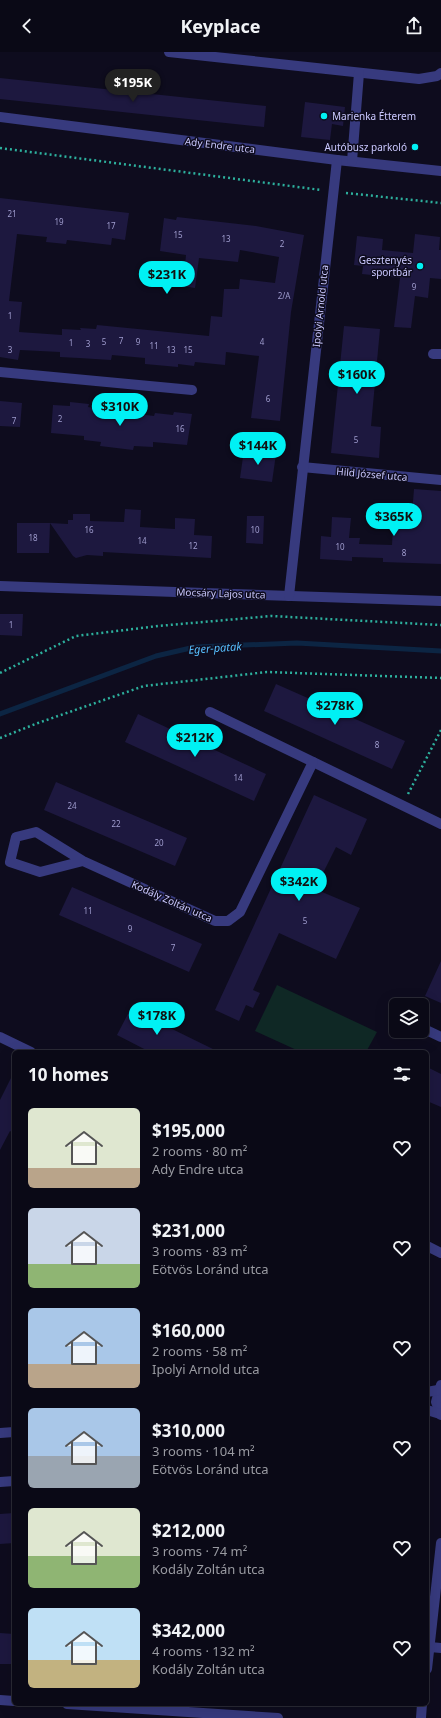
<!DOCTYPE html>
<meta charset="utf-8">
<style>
body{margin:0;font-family:"Noto Sans",sans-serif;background:#181723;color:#f1f3f6;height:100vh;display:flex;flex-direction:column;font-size:15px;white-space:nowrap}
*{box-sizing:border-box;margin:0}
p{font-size:13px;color:#999aa1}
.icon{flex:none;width:22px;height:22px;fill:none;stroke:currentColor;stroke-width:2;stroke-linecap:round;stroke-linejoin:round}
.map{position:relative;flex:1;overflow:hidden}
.sheet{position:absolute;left:12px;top:998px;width:417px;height:656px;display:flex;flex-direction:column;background:#0a0916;border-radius:6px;box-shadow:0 4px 16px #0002,0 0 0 1px #2a2a35}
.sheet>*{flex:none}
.fabs{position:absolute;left:389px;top:946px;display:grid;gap:8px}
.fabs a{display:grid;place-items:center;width:40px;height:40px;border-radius:6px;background:#0a0916;box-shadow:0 4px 16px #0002,0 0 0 1px #2a2a35;font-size:20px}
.price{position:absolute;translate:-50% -34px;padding:0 9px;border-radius:14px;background:#00f1f4;color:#111;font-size:13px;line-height:26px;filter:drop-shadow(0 1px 2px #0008)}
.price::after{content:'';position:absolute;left:50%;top:24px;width:12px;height:9px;margin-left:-6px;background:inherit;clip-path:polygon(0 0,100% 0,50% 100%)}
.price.on{background:#222;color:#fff}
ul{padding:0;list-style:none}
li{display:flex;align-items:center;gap:12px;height:100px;padding:0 16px}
li span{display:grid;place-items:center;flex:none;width:112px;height:80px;border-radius:6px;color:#555}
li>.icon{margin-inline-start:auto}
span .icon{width:48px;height:48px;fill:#fffc;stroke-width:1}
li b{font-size:17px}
h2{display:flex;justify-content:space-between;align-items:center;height:48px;padding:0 16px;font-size:17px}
header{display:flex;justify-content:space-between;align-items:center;height:52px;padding:0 16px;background:#0a0916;font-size:18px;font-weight:700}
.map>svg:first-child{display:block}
.green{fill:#0f2825}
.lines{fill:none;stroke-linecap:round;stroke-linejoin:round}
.stream{stroke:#0c2543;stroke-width:5}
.building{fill:#1d183f}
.path{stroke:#2db09d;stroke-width:2.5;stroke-dasharray:2 3;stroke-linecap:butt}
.minor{stroke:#373a7e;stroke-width:10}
.poi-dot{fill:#00f1f4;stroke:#0e0c1e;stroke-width:1.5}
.labels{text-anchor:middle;stroke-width:3;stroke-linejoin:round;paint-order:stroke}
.number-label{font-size:8px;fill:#a09dcf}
.poi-label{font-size:10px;fill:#cbc9ff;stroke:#0e0c1e;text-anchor:end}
.street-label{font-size:10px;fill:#cbc9ff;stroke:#0e0c1e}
.water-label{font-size:11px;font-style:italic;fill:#57c0ff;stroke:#0e0c1e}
</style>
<header><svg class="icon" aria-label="back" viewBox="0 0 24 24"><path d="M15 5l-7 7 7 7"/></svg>Keyplace<svg class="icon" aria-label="share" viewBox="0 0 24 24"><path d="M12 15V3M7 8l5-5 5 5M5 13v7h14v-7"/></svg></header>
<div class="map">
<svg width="441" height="1666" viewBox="0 0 441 1666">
<rect width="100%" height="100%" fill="#0e0c1e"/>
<polygon class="green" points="277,933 377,980 366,1000 301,1000 255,979"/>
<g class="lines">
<polyline class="stream" points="0,662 156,604 195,595 297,591 441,599"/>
</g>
<g class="building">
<polygon points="0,26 266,54 264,75 0,47"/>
<polygon points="305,50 345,55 343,74 332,72 330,88 301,85"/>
<polygon points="0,146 129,161 125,188 112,186 111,193 67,188 66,192 46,190 47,185 17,182 9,249 22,250 19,280 62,283 62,277 81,278 80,276 96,277 97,273 209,284 211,264 222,265 224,237 239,237 240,227 275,231 279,205 240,198 238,210 199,206 195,236 183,234 186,203 160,199 164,166 176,168 177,165 256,174 304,183 291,260 280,369 251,366 259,304 226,300 225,313 195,310 194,314 178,312 178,315 145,312 145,306 112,303 111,308 79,306 60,305 60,300 20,298 18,308 0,305"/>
<polygon points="415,182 440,185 439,198 441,198 441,227 430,226 428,246 415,244 411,276 394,275 400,226 362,222 363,214 354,213 357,184 383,187 382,198 413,201"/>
<polygon points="344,274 380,277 371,374 381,375 379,406 331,401"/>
<polygon points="0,349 22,351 20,375 0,374"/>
<polygon points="70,350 89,352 88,355 105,358 104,361 137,365 138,362 154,364 155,361 173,363 174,360 192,362 187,393 153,390 153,395 134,394 133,398 100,394 101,390 84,388 84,384 51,381 53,353 70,354"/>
<polygon points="244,398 276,402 272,430 240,426"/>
<polygon points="414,437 441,439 441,512 383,510 383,506 352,505 352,509 320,507 321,484 331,485 332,465 351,466 349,486 360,486 359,492 392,493 393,475 411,476"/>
<polygon points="125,457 141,458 140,475 175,477 175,466 195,467 194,483 212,484 211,506 103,500 103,504 87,503 76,506 73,504 50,471 68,472 68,468 73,468 73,462 90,462 90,469 124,470"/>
<polygon points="247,464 264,464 263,492 246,491"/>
<polygon points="17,471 50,471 49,501 17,501"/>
<polygon points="0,562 23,562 22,584 0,583"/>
<polygon points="276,632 405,689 392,717 264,659"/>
<polygon points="138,662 266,722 254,749 125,690"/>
<polygon points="56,730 187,786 175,814 44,758"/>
<polygon points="314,743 367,767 351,803 336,795 315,837 360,856 336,907 279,881 253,938 260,941 253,956 246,953 239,969 215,958"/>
<polygon points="72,835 202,892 189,920 59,863"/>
<polygon points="441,909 441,951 425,944"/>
<polygon points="131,956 166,974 219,1000 150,1000 117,983"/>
<polygon points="427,1015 441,1022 441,1055 427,1049"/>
<polygon points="14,1020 14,1081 10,1079 0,1098 0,1048"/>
<polygon points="14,1461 14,1491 0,1492 0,1462"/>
<polygon points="0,1581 14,1582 14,1612 0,1612"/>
</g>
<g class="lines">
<g class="path">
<polyline points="0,96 321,138"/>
<polyline points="346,141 441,151"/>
<polyline points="0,621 76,584 158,574 271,564 441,573"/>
<polyline points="0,686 38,671 144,634 267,620 441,626"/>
<polyline points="408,742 441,678"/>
</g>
<g class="minor">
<polyline points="169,0 419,27 437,24 441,21"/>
<polyline points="0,65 337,108 441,119"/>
<polyline points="352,109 359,21"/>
<polyline points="433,302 441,302"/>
<polyline points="0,320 192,338"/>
<polyline points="302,415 441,428"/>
<polyline points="0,534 441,549"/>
<polyline points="289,544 337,108"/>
<polyline points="210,660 441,772"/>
<polyline points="83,809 40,820 10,810 16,785 36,780 83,809 215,869 228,869 240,860 313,710"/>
<polyline points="422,976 441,985"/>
<polyline points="0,985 31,1000"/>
<polyline points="427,1194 441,1201"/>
<polyline points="441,1333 436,1350 441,1363"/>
<polyline points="427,1340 438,1338"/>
<polyline points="427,1358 440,1362"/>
<polyline points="0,1381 14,1380"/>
<polyline points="0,1430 14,1429"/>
<polyline points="430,1595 441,1596"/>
<polyline points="427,1617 441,1491"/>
<polyline points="0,1648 14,1649"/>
<polyline points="67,1652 278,1666"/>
<polyline points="421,1666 422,1652"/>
</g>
</g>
<g class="poi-dot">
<circle cx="324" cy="64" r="4"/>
<circle cx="415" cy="95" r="4"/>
<circle cx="420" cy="214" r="4"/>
</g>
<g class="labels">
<g class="number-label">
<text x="12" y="165">21</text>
<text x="59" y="173">19</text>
<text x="111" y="177">17</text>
<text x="178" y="186">15</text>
<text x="226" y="190">13</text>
<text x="282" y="195">2</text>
<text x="414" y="238">9</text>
<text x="284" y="247">2/A</text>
<text x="10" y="267">1</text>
<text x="121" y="292">7</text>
<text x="104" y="293">5</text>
<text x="138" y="293">9</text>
<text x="262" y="293">4</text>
<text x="71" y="294">1</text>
<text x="88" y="295">3</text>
<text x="154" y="297">11</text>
<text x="10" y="301">3</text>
<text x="171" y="301">13</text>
<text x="188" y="301">15</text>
<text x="268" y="350">6</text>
<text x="60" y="370">2</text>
<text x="14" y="372">7</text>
<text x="180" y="380">16</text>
<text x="356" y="391">5</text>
<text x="89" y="481">16</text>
<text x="255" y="481">10</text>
<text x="33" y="489">18</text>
<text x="142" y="492">14</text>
<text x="193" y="497">12</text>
<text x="340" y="498">10</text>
<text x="404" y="504">8</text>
<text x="11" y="576">1</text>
<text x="377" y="696">8</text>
<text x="238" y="729">14</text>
<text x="72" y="757">24</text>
<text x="116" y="775">22</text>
<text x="159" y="794">20</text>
<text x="88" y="862">11</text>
<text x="305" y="872">5</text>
<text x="130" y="880">9</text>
<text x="173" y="899">7</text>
</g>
<g class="poi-label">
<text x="332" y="68" text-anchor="start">Marienka Étterem</text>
<text x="407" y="99">Autóbusz parkoló</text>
<text x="412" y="212">Gesztenyés<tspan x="412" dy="12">sportbár</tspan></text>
</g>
<g class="street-label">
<text transform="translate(220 93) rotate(7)" y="4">Ady Endre utca</text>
<text transform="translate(320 254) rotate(-84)" y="4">Ipolyi Arnold utca</text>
<text transform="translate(372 422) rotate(5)" y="4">Hild József utca</text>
<text transform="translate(221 541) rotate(2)" y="4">Mocsáry Lajos utca</text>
<text transform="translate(172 849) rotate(24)" y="4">Kodály Zoltán utca</text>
</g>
<g class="water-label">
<text transform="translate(215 596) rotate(-4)" y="4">Eger-patak</text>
</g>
</g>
</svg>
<div class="fabs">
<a><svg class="icon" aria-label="layers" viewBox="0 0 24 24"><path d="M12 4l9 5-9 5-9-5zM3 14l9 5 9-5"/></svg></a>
</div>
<b class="price on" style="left:133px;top:51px">$195K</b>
<b class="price" style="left:167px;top:243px">$231K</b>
<b class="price" style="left:357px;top:343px">$160K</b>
<b class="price" style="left:120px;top:375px">$310K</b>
<b class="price" style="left:258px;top:414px">$144K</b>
<b class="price" style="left:394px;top:485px">$365K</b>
<b class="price" style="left:335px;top:674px">$278K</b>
<b class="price" style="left:195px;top:706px">$212K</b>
<b class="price" style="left:299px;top:850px">$342K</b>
<b class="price" style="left:157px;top:984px">$178K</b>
<section class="sheet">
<h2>10 homes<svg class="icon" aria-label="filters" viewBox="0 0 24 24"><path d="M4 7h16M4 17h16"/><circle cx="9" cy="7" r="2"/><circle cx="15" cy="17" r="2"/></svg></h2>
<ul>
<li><span style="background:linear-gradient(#dfe7d0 75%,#b9a48a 0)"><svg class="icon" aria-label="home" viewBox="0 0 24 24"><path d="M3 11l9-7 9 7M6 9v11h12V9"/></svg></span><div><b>$195,000</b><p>2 rooms · 80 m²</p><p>Ady Endre utca</p></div><svg class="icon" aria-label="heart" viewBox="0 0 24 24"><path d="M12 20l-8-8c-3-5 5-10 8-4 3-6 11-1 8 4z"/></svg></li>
<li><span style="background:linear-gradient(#c9d6e8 70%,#8fb573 0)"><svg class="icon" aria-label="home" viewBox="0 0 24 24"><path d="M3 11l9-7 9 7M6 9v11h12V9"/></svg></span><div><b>$231,000</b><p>3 rooms · 83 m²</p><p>Eötvös Loránd utca</p></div><svg class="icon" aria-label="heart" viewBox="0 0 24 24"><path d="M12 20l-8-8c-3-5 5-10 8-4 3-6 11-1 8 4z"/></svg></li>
<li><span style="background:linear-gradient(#a9c7e8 70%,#b9a48a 0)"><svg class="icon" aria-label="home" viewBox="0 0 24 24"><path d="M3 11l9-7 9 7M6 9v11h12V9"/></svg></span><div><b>$160,000</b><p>2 rooms · 58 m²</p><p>Ipolyi Arnold utca</p></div><svg class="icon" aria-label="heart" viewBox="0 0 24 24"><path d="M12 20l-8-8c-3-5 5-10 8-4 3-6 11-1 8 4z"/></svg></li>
<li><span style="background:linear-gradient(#a9c7e8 60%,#9aa5b1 0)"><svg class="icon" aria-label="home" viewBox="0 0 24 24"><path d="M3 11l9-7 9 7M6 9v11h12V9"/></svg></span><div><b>$310,000</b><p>3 rooms · 104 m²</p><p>Eötvös Loránd utca</p></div><svg class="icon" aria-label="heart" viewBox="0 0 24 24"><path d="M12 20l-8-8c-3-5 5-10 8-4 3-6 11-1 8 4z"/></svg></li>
<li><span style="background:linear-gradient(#dfe7d0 60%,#8fb573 0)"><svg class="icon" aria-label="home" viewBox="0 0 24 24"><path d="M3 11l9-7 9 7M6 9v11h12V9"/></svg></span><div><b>$212,000</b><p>3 rooms · 74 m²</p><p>Kodály Zoltán utca</p></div><svg class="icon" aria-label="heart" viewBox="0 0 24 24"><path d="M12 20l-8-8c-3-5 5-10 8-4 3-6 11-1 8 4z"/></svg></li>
<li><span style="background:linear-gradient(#bfe0f5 65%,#c2b280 0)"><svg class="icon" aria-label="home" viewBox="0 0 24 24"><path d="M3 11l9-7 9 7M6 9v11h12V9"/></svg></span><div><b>$342,000</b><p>4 rooms · 132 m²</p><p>Kodály Zoltán utca</p></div><svg class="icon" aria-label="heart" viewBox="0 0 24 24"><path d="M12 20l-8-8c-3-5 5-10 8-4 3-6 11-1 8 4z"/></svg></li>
</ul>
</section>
</div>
